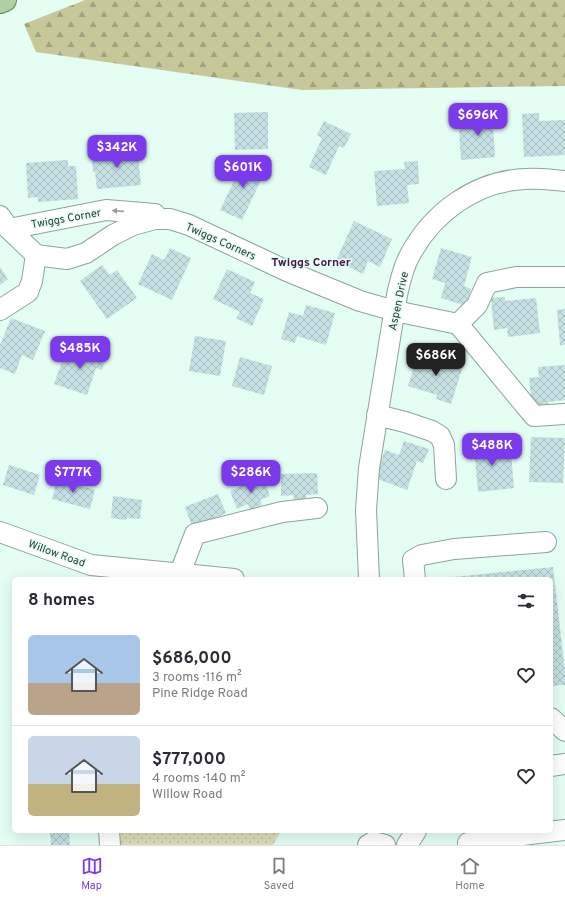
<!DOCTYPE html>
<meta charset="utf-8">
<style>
body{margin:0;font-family:Overpass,sans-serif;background:#f2f2f3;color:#2b2b33;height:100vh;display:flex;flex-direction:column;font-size:15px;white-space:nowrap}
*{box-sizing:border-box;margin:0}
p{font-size:13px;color:#7c7c81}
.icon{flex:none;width:22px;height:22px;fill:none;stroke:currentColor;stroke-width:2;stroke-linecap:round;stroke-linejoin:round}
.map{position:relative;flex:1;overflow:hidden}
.panel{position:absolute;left:12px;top:577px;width:541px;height:256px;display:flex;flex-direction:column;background:#fff;border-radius:6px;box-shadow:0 4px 16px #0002}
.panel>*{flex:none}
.price{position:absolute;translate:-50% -34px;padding:0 9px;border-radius:8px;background:#7c3aed;color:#fff;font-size:13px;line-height:26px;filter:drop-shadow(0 1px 2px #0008)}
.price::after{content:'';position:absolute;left:50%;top:24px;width:12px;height:9px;margin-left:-6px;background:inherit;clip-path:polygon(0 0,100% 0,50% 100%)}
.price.active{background:#222;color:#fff}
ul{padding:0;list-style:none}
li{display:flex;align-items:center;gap:12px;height:100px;padding:0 16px}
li+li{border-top:1px solid #e1e1e2}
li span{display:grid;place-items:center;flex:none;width:112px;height:80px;border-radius:6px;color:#555}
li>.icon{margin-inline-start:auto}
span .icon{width:48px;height:48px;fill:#fffc;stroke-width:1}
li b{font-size:17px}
h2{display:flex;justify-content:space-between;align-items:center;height:48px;padding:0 16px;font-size:17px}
.dock{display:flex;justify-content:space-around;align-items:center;height:56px;border-top:1px solid #e1e1e2;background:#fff;font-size:11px;color:#7c7c81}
.dock a{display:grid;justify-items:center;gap:2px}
.dock .active{color:#7c3aed}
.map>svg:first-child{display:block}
.forest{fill:url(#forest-firs)}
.park{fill:url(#park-dots)}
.building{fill:url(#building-cross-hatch)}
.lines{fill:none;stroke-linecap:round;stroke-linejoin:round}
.minor-casing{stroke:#8ca49a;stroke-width:22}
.major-casing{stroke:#5e8954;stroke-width:24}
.minor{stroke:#fff;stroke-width:20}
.major{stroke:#add1a1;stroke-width:22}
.oneway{fill:#989d9b}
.labels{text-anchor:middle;stroke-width:3;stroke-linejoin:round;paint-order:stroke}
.street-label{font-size:11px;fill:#313b37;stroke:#e4fef3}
.neighbourhood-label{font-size:12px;font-weight:bold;fill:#461647;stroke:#e4fef3}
</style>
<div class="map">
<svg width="565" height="845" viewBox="0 0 565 845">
<defs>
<pattern id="forest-firs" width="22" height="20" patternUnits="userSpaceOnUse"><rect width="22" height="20" fill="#c7c79a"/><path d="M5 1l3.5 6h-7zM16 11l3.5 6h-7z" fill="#a2a37e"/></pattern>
<pattern id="park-dots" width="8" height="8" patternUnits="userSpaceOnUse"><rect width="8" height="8" fill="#dcdcb8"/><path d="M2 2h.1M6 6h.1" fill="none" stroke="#bdbe9f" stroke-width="1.8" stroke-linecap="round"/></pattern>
<pattern id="building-cross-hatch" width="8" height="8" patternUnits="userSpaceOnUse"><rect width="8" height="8" fill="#c4e0e2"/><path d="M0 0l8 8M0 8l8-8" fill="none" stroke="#a9c1c2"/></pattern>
</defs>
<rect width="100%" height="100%" fill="#e4fef3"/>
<polygon class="forest" points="85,0 565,0 565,86 302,90 36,52 24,24"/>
<polygon class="park" points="109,831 281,831 273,845 110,845"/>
<g class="building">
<polygon points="492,111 495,157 461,160 459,129 471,129 470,113"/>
<polygon points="268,112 268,149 235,150 234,113"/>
<polygon points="539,113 539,121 565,120 565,155 524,157 522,114"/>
<polygon points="324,121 351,134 344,148 339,146 326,175 309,167 322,138 317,135"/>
<polygon points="137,147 141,185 97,189 95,172 93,172 92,154 119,152 118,149"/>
<polygon points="241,158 266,170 242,220 220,210 234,181 230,180"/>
<polygon points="68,160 68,166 76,166 78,199 38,202 38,197 28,198 26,163"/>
<polygon points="418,161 419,184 407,185 409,203 377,206 374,171 405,169 404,162"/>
<polygon points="354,221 392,239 380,267 368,261 363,274 336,261"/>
<polygon points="170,248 191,258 172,300 138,284 152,254 164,260"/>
<polygon points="441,248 472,257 464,286 471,289 466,306 441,298 445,283 432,279"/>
<polygon points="102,265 110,275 117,270 137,298 107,319 80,281"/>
<polygon points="0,267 8,279 0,285"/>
<polygon points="227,269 255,282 250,293 264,299 252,326 236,318 240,312 213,299"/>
<polygon points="505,297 505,301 536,298 540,333 508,337 507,328 494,330 491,298"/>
<polygon points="306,305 335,313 326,345 297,336 295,343 281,339 289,312 303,316"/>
<polygon points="565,309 565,345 560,345 557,310"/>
<polygon points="11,318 45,331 33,360 22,355 15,374 0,368 0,345"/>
<polygon points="195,336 226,341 220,376 189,371"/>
<polygon points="77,346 107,356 102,370 96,368 87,395 54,384 64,356 73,359"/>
<polygon points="419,352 463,366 451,404 436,399 437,395 408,386"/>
<polygon points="240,357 272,366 264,395 232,386"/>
<polygon points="565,365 565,400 548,402 549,406 532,408 529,378 539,377 538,367"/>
<polygon points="531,437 565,438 563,483 529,482"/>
<polygon points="404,441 429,449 423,463 417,461 407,490 375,478 385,450 399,455"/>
<polygon points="498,442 499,454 511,453 514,488 478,492 475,459 470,460 468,445"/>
<polygon points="9,465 40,475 34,495 3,485"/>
<polygon points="317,473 318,494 306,495 306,500 294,500 293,495 281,496 281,474"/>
<polygon points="263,477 270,496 260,500 262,505 250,510 248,504 237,509 230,491"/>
<polygon points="57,479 95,490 90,509 52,499"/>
<polygon points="218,494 226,513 215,518 217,523 206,527 204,521 192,526 185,507"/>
<polygon points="113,496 142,500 140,519 127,518 126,520 111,518"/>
<polygon points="553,567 565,672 565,685 551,686 551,579 453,579 453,577"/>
<polygon points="50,831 69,831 70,845 51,845"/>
</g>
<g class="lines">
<g class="minor-casing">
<g id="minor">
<polyline points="0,216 9,229 36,255 67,259 86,253 113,235 133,225 155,219 170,219 189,225 287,271 360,301 395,311 458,324"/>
<polyline points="9,229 106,210 155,214"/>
<polyline points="0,310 28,292 32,281 36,255"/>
<polyline points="458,324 534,416 565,414"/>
<polyline points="458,324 477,305 487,283 516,277 565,277"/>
<polyline points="377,415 405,422 432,431 440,436 444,445 446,479"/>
<polyline points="0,532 91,565 234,579"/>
<polyline points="180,573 195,534 282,512 317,508"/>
<path d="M369,579L366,510L369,468L397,295C400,282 403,267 410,255C433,212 476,181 525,179C539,178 552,180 565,181"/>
<polyline points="415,579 413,560 422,555 454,549 546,542"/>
<polyline points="551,718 565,731"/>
<polyline points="551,766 565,764"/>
<polyline points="109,831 110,845"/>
<polyline points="521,831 522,835 565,830"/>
<polyline points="468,843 522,835"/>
<polyline points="368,845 373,842 385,845"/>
<polyline points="407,845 416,831"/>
</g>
</g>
<g class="major-casing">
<polyline id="major" points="0,2 5,0"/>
</g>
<use href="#minor" class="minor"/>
<use href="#major" class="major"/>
</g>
<defs><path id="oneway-solid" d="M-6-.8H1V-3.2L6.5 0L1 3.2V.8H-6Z"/></defs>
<use class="oneway" href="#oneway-solid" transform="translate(118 211) rotate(-176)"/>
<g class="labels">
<g class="street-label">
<text transform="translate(66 218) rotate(-10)" y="4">Twiggs Corner</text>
<text transform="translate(221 241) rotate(24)" y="4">Twiggs Corners</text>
<text transform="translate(398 301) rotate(-78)" y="4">Aspen Drive</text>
<text transform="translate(57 553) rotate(20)" y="4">Willow Road</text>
</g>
<g class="neighbourhood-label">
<text x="311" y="266">Twiggs Corner</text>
</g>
</g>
</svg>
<b class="price" style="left:478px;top:137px">$696K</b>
<b class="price" style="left:117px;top:169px">$342K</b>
<b class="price" style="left:243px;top:189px">$601K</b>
<b class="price" style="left:80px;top:370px">$485K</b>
<b class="price active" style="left:436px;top:377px">$686K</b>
<b class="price" style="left:492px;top:467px">$488K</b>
<b class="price" style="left:73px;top:494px">$777K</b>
<b class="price" style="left:251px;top:494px">$286K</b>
<section class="panel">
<h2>8 homes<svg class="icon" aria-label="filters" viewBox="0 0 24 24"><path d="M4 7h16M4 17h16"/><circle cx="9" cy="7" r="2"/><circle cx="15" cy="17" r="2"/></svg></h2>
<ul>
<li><span style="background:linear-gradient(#a9c7e8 60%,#b9a48a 0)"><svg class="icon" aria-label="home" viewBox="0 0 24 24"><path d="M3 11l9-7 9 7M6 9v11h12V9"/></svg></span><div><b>$686,000</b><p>3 rooms · 116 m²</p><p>Pine Ridge Road</p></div><svg class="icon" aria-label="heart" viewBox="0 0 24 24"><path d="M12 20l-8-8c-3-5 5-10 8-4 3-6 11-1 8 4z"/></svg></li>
<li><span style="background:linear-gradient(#c9d6e8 60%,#c2b280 0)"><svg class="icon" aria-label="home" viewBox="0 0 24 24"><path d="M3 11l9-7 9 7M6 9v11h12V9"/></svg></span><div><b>$777,000</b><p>4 rooms · 140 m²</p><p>Willow Road</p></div><svg class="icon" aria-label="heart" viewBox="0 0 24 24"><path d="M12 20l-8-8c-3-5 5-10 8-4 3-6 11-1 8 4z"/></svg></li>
</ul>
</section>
</div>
<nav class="dock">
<a class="active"><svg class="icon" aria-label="map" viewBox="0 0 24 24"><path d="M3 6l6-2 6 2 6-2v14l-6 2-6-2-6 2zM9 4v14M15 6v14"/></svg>Map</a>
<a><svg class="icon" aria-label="saved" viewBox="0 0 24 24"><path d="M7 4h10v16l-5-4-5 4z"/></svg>Saved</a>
<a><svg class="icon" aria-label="home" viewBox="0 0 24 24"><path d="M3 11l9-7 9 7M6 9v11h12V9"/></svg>Home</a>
</nav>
